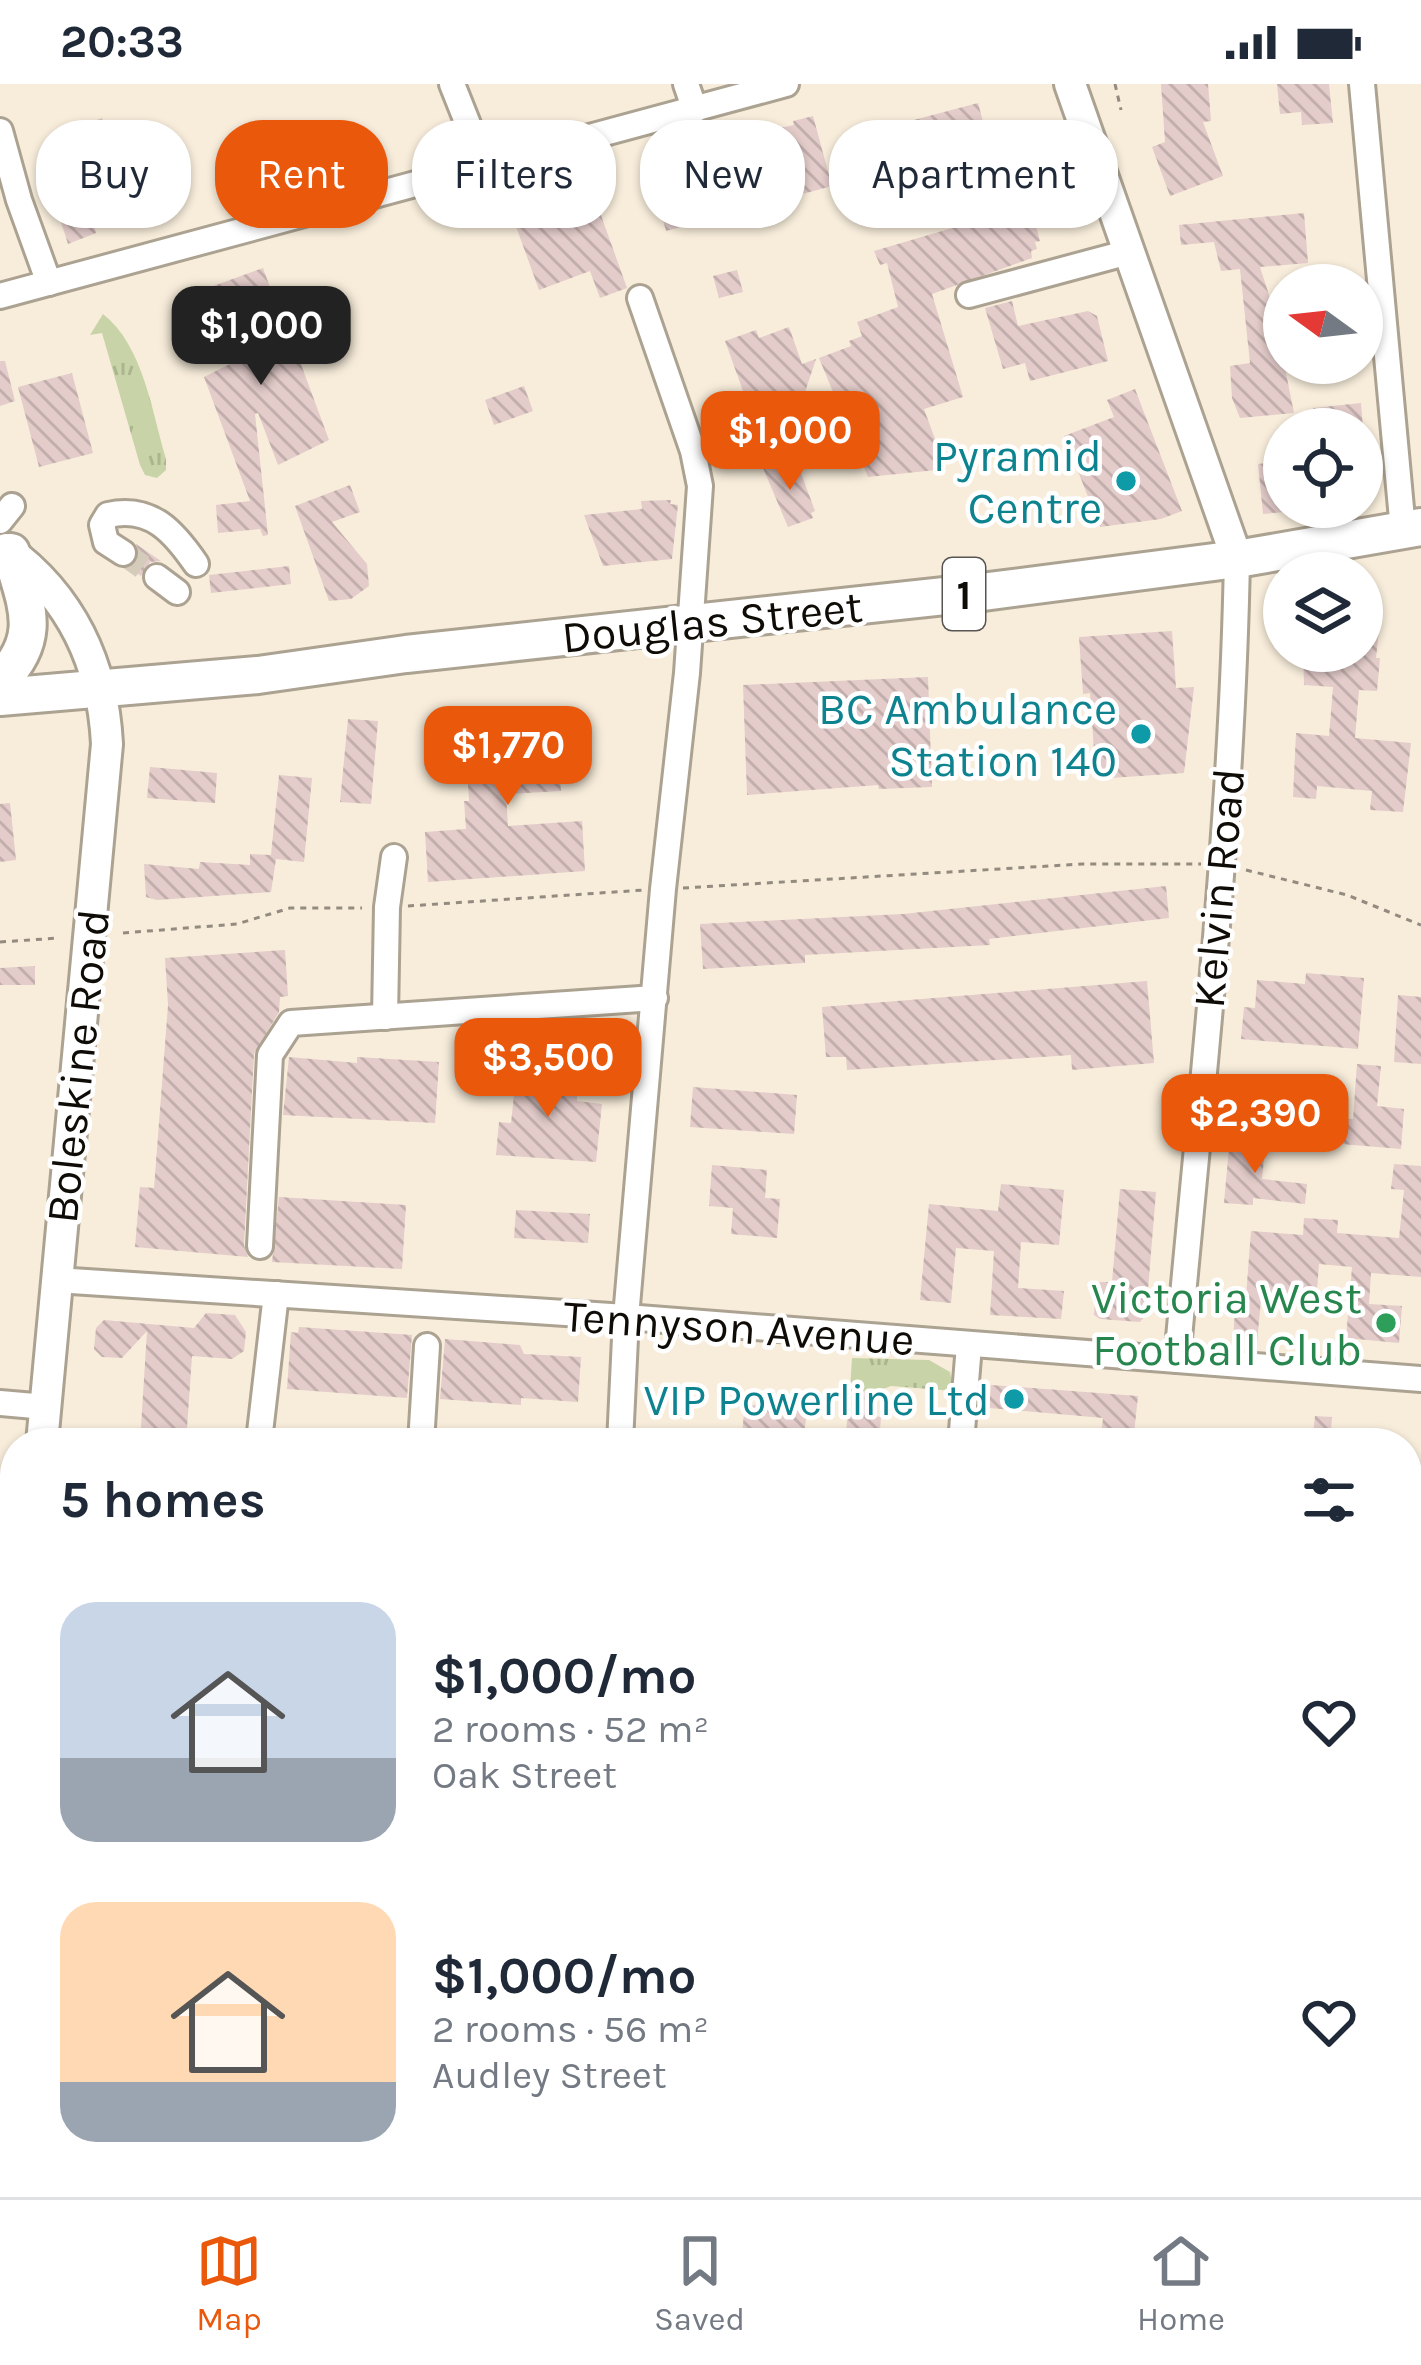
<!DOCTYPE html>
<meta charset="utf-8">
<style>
body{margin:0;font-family:Karla,sans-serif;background:#f2f2f3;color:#1f2937;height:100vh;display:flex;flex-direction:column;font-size:45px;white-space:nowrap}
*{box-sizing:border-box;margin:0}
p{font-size:39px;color:#747a83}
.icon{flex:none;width:66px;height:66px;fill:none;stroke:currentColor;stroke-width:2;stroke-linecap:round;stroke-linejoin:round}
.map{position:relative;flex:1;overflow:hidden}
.drawer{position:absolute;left:0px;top:1344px;width:1422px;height:771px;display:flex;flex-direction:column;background:#fff;border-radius:48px 48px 0 0;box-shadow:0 3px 9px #0004}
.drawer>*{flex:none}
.top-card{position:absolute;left:36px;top:36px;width:1350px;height:108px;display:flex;gap:24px}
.needle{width:78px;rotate:285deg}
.tools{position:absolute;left:1263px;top:180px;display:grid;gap:24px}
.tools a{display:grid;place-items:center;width:120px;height:120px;border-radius:50%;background:#fff;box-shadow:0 3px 9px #0004;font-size:60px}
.price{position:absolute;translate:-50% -102px;padding:0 27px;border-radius:24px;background:#ea580c;color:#fff;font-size:39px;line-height:78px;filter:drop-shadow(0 3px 6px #0008)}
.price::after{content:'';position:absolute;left:50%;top:72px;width:36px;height:27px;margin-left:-18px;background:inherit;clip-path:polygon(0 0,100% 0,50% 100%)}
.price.selected{background:#222;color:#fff}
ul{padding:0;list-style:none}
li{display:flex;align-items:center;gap:36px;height:300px;padding:0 60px}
li span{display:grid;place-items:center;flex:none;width:336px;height:240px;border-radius:36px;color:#555}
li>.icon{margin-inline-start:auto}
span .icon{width:144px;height:144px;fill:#fffc;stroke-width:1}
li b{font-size:51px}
h2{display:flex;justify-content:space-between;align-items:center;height:144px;padding:0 60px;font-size:51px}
.tag{padding:0 42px;border-radius:48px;background:#fff;box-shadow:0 3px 9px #0004;font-size:42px;line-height:108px}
.tag.selected{background:#ea580c;color:#fff}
.status{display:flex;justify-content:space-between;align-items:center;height:84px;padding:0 60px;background:#fff;direction:ltr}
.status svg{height:33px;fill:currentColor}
.dock{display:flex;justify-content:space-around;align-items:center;height:168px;border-top:3px solid #e0e1e3;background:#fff;font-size:33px;color:#747a83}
.dock a{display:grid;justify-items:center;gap:6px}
.dock .selected{color:#ea580c}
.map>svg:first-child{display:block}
.grass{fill:url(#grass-tufts)}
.building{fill:url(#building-back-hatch)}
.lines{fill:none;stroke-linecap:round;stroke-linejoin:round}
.minor-tunnel{stroke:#d5cbbb;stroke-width:24;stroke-dasharray:24 12;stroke-linecap:butt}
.minor-casing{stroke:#aca291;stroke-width:30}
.major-casing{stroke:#aca291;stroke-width:36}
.highway-casing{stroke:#aca291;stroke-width:42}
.path{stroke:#938b7f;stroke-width:3;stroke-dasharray:6 6;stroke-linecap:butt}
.minor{stroke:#fff;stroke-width:24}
.major{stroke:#fff;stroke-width:30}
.highway{stroke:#fff;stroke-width:36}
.culture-dot{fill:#0f9aa8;stroke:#fff;stroke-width:4.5}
.leisure-dot{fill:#2e9e5b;stroke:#fff;stroke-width:4.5}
.labels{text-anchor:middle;stroke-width:9;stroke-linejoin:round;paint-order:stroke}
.shield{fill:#fff;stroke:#575451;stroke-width:3}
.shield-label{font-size:42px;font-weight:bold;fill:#0f0b06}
.culture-label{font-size:45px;fill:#0d838f;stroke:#fff;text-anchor:end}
.street-label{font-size:45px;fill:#0f0b06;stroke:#fff}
.leisure-label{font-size:45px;fill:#27864d;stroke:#fff;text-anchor:end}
</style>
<div class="status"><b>20:33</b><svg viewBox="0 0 49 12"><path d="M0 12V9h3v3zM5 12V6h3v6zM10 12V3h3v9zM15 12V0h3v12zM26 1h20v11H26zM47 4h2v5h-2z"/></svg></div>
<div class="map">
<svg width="1421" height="2113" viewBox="0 0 1421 2113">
<defs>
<pattern id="grass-tufts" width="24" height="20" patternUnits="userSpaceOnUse" patternTransform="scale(3)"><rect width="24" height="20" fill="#c8d4a7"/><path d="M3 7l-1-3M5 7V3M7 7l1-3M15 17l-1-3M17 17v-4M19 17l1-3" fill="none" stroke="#abb58e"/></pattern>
<pattern id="building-back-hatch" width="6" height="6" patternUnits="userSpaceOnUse" patternTransform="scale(3)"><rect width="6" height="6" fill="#e3ccca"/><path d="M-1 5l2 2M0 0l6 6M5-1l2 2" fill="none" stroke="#c2aeac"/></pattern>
</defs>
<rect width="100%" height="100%" fill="#f8eddb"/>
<g class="grass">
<path d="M103,230C143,261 152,328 166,375V386L157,394L145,391L140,381L102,249L90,251Z"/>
<polygon points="852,1274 929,1276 950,1288 954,1307 891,1302 875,1308 850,1306"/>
</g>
<g class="building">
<polygon points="1161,0 1208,0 1211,37 1203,38 1223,92 1170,112 1152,63 1165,58"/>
<polygon points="1277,0 1329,0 1333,39 1302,41 1301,28 1280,30"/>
<polygon points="978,19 995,82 898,108 879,56 898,51 895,41"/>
<polygon points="813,32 832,102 666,147 647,76 667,71 668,75 724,60 723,56 794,41 793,37"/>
<polygon points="102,34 110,57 87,66 100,135 93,138 96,149 68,160 43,82 49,80 43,64 82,48 80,42"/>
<polygon points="560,104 564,116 592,106 627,204 600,214 590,187 539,206 509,123"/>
<polygon points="1021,108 1028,112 1040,157 1035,158 1037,165 1031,167 1032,174 932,210 963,313 924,325 946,385 868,393 819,274 851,262 849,257 862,252 857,238 898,223 887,179 880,181 874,167 966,140 966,122"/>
<polygon points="1304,129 1308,179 1260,183 1270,214 1284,213 1284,279 1294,329 1240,334 1232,314 1230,282 1250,279 1240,185 1221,187 1214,158 1181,161 1179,141"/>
<polygon points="263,184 279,228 311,216 322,245 292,256 329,356 278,381 258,329 255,330 268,451 263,452 260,445 218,449 216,421 250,417 204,293 232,279 205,205"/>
<polygon points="737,186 743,208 719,214 713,192"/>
<polygon points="1012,217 1018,242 1088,227 1097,232 1108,277 1030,297 1025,279 1003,285 985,224"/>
<polygon points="789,243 802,280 816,275 801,320 768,332 747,318 725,257 756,246 759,254"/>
<polygon points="0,277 5,277 15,317 0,322"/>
<polygon points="72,289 93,369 39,383 18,303"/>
<polygon points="524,302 533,327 494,341 485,316"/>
<polygon points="1135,305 1182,427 1161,435 1100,443 1064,352 1114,333 1107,316"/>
<polygon points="1361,319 1363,345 1315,345 1313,324"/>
<polygon points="785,376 788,385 798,381 815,427 811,429 813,434 788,443 763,384"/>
<polygon points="1284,377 1284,428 1263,430 1258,380"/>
<polygon points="350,401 360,428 332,438 367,480 369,502 351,515 329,517 295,422"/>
<polygon points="671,416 670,420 678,421 672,475 603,482 584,431 642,425 641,417"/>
<polygon points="136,460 161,477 150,478 141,492 129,484 139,471"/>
<polygon points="289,482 291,500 211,509 209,491"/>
<polygon points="1362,545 1379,546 1376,574 1380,574 1377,607 1359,606 1355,654 1411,659 1403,728 1370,726 1372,707 1317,702 1316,715 1293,713 1296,649 1329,652 1333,603 1304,601 1303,567 1362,567"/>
<polygon points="1172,547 1176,604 1194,603 1184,689 1096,695 1090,609 1083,610 1079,553"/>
<polygon points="928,593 932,703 879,705 878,701 747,711 743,601"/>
<polygon points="348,635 378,637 371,720 340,718"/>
<polygon points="518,639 565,639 569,695 560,695 561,707 506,710 508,742 582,737 585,787 428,798 425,748 466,745 464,717 469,717 465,643"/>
<polygon points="150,683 217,689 215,719 147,714"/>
<polygon points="279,691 312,694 304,778 276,775 271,808 157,816 146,813 144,780 199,785 200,778 250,781 250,770 271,771"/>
<polygon points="10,719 16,776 0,778 0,720"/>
<polygon points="1166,802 1169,834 989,855 990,861 805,871 805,879 703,885 700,840 903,830"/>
<polygon points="285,866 288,912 280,913 279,928 254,970 244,1161 248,1173 135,1163 140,1103 154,1104 168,921 165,874"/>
<polygon points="35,882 35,901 0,901 0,884"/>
<polygon points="1306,889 1364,894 1358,965 1241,955 1244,923 1255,924 1257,896 1305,900"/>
<polygon points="1147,897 1154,979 1072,986 1071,971 847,986 846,973 826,973 822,923"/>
<polygon points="1398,911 1421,913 1421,980 1394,978"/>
<polygon points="289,973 357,979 357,973 439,978 435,1039 283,1031"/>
<polygon points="518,974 550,976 547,1008 577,1010 577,1017 602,1020 596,1078 496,1071 499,1038 511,1039"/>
<polygon points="1357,980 1381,982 1377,1022 1404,1025 1401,1065 1258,1053 1261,1027 1353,1035"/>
<polygon points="693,1003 797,1011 794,1050 690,1043"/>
<polygon points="1230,1052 1266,1056 1262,1095 1307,1100 1305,1120 1253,1114 1253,1121 1224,1119"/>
<polygon points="1394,1080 1421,1082 1421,1193 1371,1189 1369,1220 1402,1222 1399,1259 1346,1254 1352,1183 1319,1180 1317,1206 1299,1205 1298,1218 1261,1215 1257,1259 1233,1258 1235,1224 1245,1225 1251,1147 1303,1151 1304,1134 1338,1136 1337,1149 1399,1154 1404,1106 1391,1105"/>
<polygon points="712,1081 767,1086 765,1114 780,1115 777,1154 731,1150 733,1124 709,1122"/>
<polygon points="1001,1100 1064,1106 1059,1161 1021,1158 1018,1204 1064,1207 1061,1235 990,1231 994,1167 956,1164 951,1219 920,1216 929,1120 998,1127"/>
<polygon points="1120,1105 1156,1108 1146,1230 1140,1238 1100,1235 1094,1231 1096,1203 1098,1198 1112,1198"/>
<polygon points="279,1113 406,1121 402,1185 272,1178"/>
<polygon points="516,1126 590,1130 588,1159 514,1154"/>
<polygon points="206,1229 235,1231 246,1248 244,1267 232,1275 192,1272 186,1359 140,1359 147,1247 122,1274 102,1273 94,1265 96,1244 104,1236 194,1244"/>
<polygon points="299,1243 412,1251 407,1314 287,1305 291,1248 298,1249"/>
<polygon points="445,1255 520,1261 524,1270 581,1273 578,1318 521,1314 521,1321 440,1315"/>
<polygon points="991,1301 1138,1312 1133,1359 1100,1359 1103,1334 989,1324"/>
<polygon points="850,1306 875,1308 873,1332 881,1333 879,1359 845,1359"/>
<polygon points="745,1320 807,1327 803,1359 741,1359"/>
<polygon points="1315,1332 1332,1333 1330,1359 1312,1359"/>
<polygon points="1407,1417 1421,1419 1421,1445 1407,1444"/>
<polygon points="1421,1879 1421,1923 1407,1943 1407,1898"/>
<polygon points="0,1985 15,2004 15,2015 0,2027"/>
<polygon points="15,2055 15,2113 0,2113 0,2067"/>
<polygon points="1421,2060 1421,2099 1414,2090 1407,2097 1407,2071"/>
</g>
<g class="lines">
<polyline class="minor-tunnel" points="123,469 157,493"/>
<g class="minor-casing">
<g id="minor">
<polyline points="452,0 485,83"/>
<polyline points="686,0 695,26"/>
<polyline points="1362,0 1403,446"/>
<polyline points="0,47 19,116 49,199"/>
<polyline points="969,211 1129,168"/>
<polyline points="0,212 786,0"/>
<polyline points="0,437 12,422"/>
<path d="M123,469L106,458L102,441L108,431C151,421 174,448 196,480"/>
<polyline points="157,493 177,508"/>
<polyline points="385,933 387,823 394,773"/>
<polyline points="260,1162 270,971 291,939 655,914"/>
<polyline points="56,1196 626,1233 1421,1295"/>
<path d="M1177,1276C1201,1010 1232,743 1237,475"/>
<polyline points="0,1319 46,1323"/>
<polyline points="259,1357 276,1210"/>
<polyline points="421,1359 427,1262"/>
<polyline points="620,1359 626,1233 663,805 687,589 700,402 693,367 640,214"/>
<polyline points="961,1359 969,1261"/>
<polyline points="0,1554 15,1556"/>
<polyline points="1407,1667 1421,1668"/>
<polyline points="466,2100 476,2113"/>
<polyline points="966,2100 976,2113"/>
<polyline points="656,2113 671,2100"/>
</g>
</g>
<g class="major-casing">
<g id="major">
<polyline points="1070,0 1237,475"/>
<path d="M6,465C71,512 103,580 107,660L42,1359"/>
<polyline points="15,1663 4,1794 15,1881"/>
<polyline points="1407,2002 1421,1991"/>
<polyline points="151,2100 162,2113"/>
<polyline points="1266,2113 1283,2100"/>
</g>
</g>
<g class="highway-casing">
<g id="highway">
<path d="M0,597C44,552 26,522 11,468"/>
<polyline points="0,613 258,591 406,570 982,508 1237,475 1421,443"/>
</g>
</g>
<g class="path">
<polyline points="1115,0 1121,26"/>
<polyline points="1246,786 1347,811 1421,841"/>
<polyline points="683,804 1082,780 1201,780"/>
<polyline points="408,822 644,806"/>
<polyline points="123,849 237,840 290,824 362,824"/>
<polyline points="0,858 59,854"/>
</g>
<use href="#minor" class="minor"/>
<use href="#major" class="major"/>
<use href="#highway" class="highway"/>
</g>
<g class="culture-dot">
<circle cx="1126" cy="397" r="12"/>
<circle cx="1141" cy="650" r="12"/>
<circle cx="1014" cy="1315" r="12"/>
</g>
<circle class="leisure-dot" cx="1386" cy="1239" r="12"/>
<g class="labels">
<rect class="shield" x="943" y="474" width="42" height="72" rx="9"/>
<g class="shield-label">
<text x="964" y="525">1</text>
</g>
<g class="culture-label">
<text x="1102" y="387">Pyramid<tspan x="1102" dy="52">Centre</tspan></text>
<text x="1117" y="640">BC Ambulance<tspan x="1117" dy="52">Station 140</tspan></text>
<text x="990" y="1331">VIP Powerline Ltd</text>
</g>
<g class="street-label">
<text transform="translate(712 537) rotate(-6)" y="16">Douglas Street</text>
<text transform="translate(1218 804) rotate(-85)" y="16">Kelvin Road</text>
<text transform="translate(77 982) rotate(-84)" y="16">Boleskine Road</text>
<text transform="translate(739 1243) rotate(4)" y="16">Tennyson Avenue</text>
</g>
<g class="leisure-label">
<text x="1362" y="1229">Victoria West<tspan x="1362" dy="52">Football Club</tspan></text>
</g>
</g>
</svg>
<div class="tools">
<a><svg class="needle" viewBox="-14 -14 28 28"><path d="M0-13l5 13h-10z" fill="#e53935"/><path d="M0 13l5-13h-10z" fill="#747a83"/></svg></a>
<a><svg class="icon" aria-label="locate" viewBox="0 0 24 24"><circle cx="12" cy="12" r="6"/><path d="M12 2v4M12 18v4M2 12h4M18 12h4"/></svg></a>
<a><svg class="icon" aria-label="layers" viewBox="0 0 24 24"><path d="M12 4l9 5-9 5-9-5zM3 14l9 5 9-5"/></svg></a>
</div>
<b class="price selected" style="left:261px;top:304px">$1,000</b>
<b class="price" style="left:790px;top:409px">$1,000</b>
<b class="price" style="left:508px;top:724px">$1,770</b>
<b class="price" style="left:548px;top:1036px">$3,500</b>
<b class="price" style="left:1255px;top:1092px">$2,390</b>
<div class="top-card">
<a class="tag">Buy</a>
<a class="tag selected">Rent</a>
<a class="tag">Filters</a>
<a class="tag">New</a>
<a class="tag">Apartment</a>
</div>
<section class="drawer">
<h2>5 homes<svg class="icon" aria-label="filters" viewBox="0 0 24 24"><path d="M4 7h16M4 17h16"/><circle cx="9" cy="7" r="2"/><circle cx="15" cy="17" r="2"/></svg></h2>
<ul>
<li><span style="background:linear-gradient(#c9d6e8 65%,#9aa5b1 0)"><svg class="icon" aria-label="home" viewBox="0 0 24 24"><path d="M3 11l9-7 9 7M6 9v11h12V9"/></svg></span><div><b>$1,000/mo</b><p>2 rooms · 52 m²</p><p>Oak Street</p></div><svg class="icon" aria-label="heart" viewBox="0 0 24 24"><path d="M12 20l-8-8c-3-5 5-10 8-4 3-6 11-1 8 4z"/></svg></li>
<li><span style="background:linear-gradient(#ffd9b3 75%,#9aa5b1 0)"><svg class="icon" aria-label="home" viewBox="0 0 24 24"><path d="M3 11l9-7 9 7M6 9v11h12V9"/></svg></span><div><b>$1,000/mo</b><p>2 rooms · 56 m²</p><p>Audley Street</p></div><svg class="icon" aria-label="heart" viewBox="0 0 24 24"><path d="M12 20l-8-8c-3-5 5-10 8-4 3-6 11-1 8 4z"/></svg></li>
</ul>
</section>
</div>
<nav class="dock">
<a class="selected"><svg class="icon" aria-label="map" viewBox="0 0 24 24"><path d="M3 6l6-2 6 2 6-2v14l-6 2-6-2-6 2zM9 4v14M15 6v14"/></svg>Map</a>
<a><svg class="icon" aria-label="saved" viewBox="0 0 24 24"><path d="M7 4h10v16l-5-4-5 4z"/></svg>Saved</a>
<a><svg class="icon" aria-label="home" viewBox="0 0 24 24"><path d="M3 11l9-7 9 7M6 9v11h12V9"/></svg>Home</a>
</nav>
